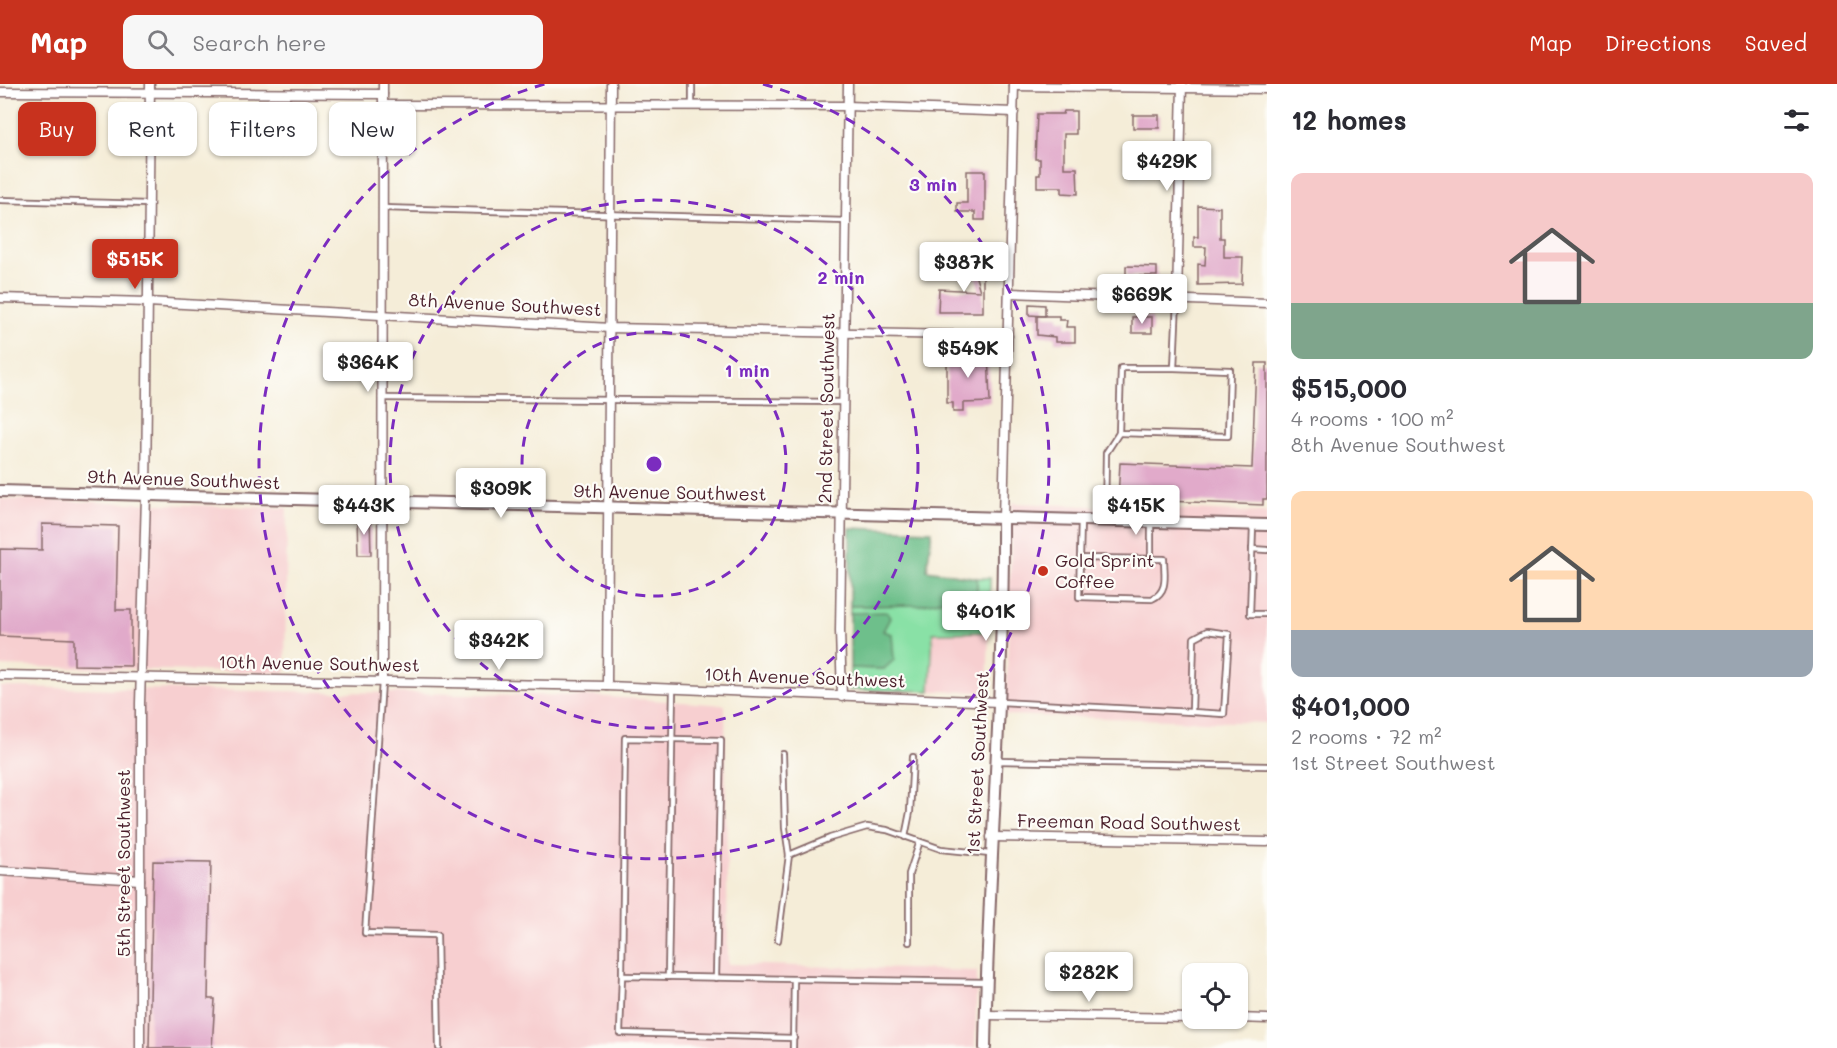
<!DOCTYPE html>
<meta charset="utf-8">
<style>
body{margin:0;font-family:Mali,sans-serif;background:#f7f7f7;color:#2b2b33;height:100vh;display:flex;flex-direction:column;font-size:22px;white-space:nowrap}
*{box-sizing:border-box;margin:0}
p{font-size:20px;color:#7c7c81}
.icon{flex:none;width:33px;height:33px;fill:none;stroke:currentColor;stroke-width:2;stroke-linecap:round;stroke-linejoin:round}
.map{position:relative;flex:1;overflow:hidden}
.panel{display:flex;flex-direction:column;background:#fff;width:570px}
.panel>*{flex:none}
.hud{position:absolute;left:18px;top:18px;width:570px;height:54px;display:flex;gap:12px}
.buttons{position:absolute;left:1182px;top:879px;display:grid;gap:12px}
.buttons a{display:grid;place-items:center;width:66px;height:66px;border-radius:12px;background:#fff;box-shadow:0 2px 4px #0004;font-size:30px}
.price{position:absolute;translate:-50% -51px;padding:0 14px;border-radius:6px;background:#fff;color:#222;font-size:20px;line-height:39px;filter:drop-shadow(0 2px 3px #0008)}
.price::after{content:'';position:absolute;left:50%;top:36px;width:18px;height:14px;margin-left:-9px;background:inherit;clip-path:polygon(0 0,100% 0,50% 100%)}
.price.on{background:#c8321e;color:#fff}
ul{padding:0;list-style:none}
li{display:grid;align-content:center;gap:12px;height:318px;padding:0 24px}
li span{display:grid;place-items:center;height:186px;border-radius:12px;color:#555}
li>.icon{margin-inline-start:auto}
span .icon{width:108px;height:108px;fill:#fffc;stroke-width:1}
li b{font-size:26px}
h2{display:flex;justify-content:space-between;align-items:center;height:72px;padding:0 24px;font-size:26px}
.chip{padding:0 21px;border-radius:12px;background:#fff;box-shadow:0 2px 4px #0004;font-size:21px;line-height:54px}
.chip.on{background:#c8321e;color:#fff}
header{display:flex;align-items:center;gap:36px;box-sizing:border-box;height:84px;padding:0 30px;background:#c8321e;color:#fff}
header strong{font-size:28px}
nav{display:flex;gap:33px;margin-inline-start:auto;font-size:21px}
.search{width:420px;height:54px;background:#f7f7f7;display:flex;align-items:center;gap:15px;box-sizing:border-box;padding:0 21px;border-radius:12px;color:#7c7c81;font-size:22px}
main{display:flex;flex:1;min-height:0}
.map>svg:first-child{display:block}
.built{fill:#f7cfd0}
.green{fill:#89e1a6;stroke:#6a8068;stroke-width:1.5}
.forest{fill:#6ebf8b;stroke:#5c6f5b;stroke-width:1.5}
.building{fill:#e1aaca}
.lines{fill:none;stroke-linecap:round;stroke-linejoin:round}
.service-casing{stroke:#866768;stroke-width:8}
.minor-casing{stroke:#866768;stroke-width:11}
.tertiary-casing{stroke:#866768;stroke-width:14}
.service{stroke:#fff;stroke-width:4.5}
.minor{stroke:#fff;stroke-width:8}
.tertiary{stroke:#fff;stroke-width:10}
.ring{fill:none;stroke:#7b2cbf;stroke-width:3;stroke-dasharray:10 8}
.poi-dot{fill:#c8321e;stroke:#fdfcf7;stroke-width:2}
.labels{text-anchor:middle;stroke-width:4.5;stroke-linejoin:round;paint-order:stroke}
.street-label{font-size:18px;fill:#4a1f2b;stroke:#fdfcf7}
.poi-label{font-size:18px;fill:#4a1f2b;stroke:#fdfcf7;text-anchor:start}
.centre{fill:#7b2cbf;stroke:#fdfcf7;stroke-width:3}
.ring-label{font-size:18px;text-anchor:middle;font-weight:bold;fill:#7b2cbf;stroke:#fdfcf7;stroke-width:4.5;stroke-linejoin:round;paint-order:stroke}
</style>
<header>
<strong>Map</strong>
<div class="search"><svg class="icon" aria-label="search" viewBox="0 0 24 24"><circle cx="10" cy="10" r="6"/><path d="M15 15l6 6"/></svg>Search here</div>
<nav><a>Map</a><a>Directions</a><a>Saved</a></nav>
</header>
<main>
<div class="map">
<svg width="1267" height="964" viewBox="0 0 1267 964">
<rect width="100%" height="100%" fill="#fdfcf7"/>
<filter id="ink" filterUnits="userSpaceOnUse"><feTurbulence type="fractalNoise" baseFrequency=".0167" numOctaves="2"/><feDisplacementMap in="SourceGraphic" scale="12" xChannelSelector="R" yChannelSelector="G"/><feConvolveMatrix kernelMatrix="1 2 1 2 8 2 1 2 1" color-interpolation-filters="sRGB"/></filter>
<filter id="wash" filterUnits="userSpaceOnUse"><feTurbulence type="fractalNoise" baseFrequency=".008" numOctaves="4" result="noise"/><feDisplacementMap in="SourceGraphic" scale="24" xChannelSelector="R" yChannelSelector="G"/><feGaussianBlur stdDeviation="1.35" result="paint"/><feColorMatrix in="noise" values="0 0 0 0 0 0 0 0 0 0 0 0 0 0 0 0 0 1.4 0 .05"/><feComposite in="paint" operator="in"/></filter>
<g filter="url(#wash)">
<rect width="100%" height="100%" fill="#f5edd8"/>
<g class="built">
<polygon points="0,415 287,424 285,589 0,582"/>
<polygon points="1012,419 1267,429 1267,639 1006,631"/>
<polygon points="989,548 987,608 930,607 933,549"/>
<polygon points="0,603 594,612 725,621 728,880 977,887 975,964 0,964"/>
</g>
<polygon class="green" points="977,494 990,494 989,548 933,549 930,607 849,606 850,584 884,585 883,548 888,529 850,529 850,522 919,521 977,509"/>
<g class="forest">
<polygon points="850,444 932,447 927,486 977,494 977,509 919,521 850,522"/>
<polygon points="887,528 890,534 883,547 892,550 894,576 884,585 850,584 850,529"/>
</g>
<g id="blocks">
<g class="building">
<polygon points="1064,27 1076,27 1076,50 1064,50 1064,84 1077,84 1078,110 1062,109 1062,103 1037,103 1037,91 1040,91 1040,75 1035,75 1037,30 1063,30"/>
<rect x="1133" y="31" width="26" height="13"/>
<polygon points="967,87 985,87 985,136 975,136 975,128 957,128 957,119 967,119"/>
<polygon points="1198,122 1220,123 1220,154 1224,154 1224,173 1243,173 1242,200 1198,201 1198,180 1205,181 1206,163 1194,163 1194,153 1198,153"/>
<polygon points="955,178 983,180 983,228 938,228 939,205 980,207 975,190 955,189"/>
<polygon points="1126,182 1157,183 1157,192 1126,192"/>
<polygon points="1029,220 1045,221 1045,232 1029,231"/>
<polygon points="1037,232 1059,232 1059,236 1067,236 1066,243 1075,243 1075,258 1055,258 1055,253 1037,251"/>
<rect x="1132" y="233" width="20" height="16"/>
<polygon points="947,268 988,268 990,318 963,319 963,328 953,328 953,319 947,319"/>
<polygon points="1256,279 1267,279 1267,415 1263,415 1263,421 1118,415 1120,379 1252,384"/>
<polygon points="357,433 370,433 371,471 358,471"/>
<polygon points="42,440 118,442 116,526 131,526 131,582 74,581 74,555 0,552 0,465 42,466"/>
<polygon points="153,777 211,778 208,915 215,915 212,964 149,964"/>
</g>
</g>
</g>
<g filter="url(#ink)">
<use href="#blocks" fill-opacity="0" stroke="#866768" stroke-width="1.5"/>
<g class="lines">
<g class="service-casing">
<g id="service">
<polyline points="692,21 692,0"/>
<polyline points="0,116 149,120"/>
<polyline points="382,124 847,137"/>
<polyline points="1174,284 1230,286 1228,352 1119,349 1121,284 1174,284 1177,216"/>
<polyline points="381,314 844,318"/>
<polyline points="1105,436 1106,369 1119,349"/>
<polyline points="1253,442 1250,530 1267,530"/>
<polyline points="1252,465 1267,466"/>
<path d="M1080,474L1164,475C1164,491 1169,507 1152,515L1079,513L1081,436"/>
<polyline points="1151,475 1151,438"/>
<polygon points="1207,547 1229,550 1224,630 1192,628 1194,554"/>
<polyline points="382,598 365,849 437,851 439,964"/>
<polyline points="1000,618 1192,628"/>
<polyline points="997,677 1267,682"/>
<polyline points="905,753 910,728 913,673"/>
<polyline points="789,771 830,754 867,743 887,746 941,765 990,770"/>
<polyline points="778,856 789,771 785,744 783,670"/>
<polyline points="909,858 909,790 919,760"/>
<polyline points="622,892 625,654 721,656 716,894"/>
<polyline points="668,893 673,605"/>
<polyline points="794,895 986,898"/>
<polyline points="793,964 794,895 622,892 620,949 794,954"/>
</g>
</g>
<g class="minor-casing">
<g id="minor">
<polyline points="1014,2 1267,5"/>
<polyline points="0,8 383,10"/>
<polyline points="383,21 848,22 1014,28"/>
<polyline points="1010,209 1267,219"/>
<polyline points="0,214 148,218 610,244 1008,252"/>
<polyline points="1177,216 1182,0"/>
<polyline points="1003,434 1014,0"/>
<polyline points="0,591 607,602 998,618"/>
<polyline points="382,598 383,0"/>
<polyline points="607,602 611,0"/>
<polyline points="842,613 840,547 848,0"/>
<polyline points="991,753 1267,758"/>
<polyline points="0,787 140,796"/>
<polyline points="985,931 1192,934"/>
<polyline points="1238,934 1267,935"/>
<polyline points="140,964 140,619 146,412 150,0"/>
</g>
</g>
<g class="tertiary-casing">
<g id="tertiary">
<polyline points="0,407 1267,441"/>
<path d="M985,964C988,787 1004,610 1003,434"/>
</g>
</g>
<use href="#service" class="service"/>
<use href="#minor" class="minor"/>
<use href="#tertiary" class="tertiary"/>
</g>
</g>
<g class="ring">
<circle cx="654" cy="380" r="132"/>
<circle cx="654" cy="380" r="264"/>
<path d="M763 0A395 395 0 1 1 545 0"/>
</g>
<circle class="poi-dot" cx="1043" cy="487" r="6"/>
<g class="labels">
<g class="street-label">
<text transform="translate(505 221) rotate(3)" y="6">8th Avenue Southwest</text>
<text transform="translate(827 324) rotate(-89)" y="6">2nd Street Southwest</text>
<text transform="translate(184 396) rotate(2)" y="6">9th Avenue Southwest</text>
<text transform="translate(670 409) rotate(1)" y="6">9th Avenue Southwest</text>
<text transform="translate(319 580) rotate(1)" y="6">10th Avenue Southwest</text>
<text transform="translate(805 594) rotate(2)" y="6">10th Avenue Southwest</text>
<text transform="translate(978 679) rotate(-87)" y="6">1st Street Southwest</text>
<text transform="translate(1129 739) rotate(1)" y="6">Freeman Road Southwest</text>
<text transform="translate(124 779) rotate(-90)" y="6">5th Street Southwest</text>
</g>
<g class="poi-label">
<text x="1055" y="483">Gold Sprint<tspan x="1055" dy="21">Coffee</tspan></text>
</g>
</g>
<circle cx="654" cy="380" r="9" class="centre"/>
<g class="ring-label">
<text x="933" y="107">3 min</text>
<text x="841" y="200">2 min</text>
<text x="747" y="293">1 min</text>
</g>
</svg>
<div class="buttons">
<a><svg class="icon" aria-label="locate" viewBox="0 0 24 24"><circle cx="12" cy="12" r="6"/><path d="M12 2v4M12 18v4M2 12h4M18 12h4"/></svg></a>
</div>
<b class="price" style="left:1167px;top:108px">$429K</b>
<b class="price on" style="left:135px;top:206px">$515K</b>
<b class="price" style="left:964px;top:209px">$387K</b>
<b class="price" style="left:1142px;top:241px">$669K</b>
<b class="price" style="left:968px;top:295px">$549K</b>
<b class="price" style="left:368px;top:309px">$364K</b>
<b class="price" style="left:501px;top:435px">$309K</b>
<b class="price" style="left:364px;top:452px">$443K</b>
<b class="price" style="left:1136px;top:452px">$415K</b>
<b class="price" style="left:986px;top:558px">$401K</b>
<b class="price" style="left:499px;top:587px">$342K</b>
<b class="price" style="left:1089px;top:919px">$282K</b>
<div class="hud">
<a class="chip on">Buy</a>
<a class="chip">Rent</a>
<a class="chip">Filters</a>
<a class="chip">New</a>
</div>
</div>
<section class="panel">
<h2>12 homes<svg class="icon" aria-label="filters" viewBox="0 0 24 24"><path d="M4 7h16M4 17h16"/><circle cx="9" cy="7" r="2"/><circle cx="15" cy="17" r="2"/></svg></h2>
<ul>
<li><span style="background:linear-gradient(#f6c9c9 70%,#7fa58c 0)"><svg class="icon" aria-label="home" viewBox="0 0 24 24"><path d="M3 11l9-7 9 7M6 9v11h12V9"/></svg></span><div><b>$515,000</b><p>4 rooms · 100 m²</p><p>8th Avenue Southwest</p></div></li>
<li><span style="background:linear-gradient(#ffd9b3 75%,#9aa5b1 0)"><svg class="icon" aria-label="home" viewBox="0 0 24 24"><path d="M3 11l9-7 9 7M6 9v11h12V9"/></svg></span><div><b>$401,000</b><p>2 rooms · 72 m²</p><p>1st Street Southwest</p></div></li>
</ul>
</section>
</main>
